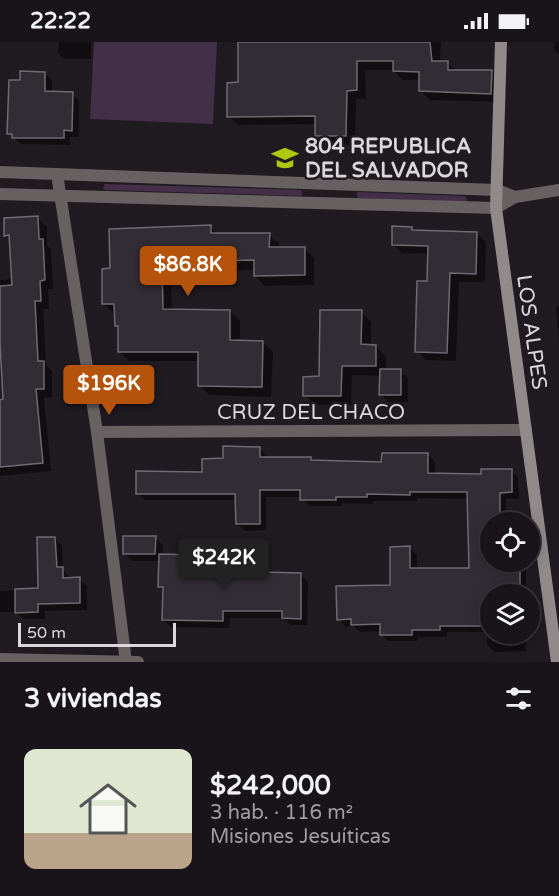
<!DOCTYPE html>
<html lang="es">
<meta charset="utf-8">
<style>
body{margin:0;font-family:"Varela Round",sans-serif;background:#211d22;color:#f1f3f6;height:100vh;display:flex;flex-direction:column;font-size:22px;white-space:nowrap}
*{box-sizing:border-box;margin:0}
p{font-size:20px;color:#9f9ea2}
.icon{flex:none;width:33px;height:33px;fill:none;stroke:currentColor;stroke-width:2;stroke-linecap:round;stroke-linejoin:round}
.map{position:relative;height:620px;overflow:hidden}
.drawer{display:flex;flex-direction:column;background:#181419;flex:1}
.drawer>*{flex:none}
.controls{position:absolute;left:480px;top:470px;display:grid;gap:12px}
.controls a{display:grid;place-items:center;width:60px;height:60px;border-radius:50%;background:#181419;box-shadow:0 3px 15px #0003,0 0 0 2px #363338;font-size:30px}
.scale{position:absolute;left:18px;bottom:15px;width:158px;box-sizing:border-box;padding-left:6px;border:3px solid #dbd7dc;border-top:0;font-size:16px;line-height:21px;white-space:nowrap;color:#dbd7dc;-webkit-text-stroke:4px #201a21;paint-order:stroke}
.price{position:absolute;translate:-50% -51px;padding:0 14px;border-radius:6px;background:#b45309;color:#fff;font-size:20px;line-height:39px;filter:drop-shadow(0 2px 3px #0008)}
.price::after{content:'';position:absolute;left:50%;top:36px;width:18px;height:14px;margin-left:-9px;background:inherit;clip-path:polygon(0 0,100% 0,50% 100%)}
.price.on{background:#222;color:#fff}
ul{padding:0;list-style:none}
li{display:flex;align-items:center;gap:18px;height:150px;padding:0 24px}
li+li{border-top:2px solid #363338}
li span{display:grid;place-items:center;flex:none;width:168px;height:120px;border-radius:12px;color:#555}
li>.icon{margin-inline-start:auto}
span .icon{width:72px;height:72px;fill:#fffc;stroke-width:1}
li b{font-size:26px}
h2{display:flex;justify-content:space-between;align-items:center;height:72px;padding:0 24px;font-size:26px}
.status{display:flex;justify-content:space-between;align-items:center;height:42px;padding:0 30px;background:#181419;direction:ltr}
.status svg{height:16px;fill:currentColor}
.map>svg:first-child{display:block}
.green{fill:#442f48}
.shadow{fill:#0007}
.building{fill:#322d35;stroke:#6f6972;stroke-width:1.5}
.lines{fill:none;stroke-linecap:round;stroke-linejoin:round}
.street{stroke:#676162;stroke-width:12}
.secondary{stroke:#92898a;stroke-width:12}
.labels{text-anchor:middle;stroke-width:5;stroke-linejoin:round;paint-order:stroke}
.poi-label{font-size:21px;font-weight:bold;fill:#dbd7dc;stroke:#201a21;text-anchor:start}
.street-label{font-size:21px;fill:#dbd7dc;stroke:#201a21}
</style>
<div class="status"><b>22:22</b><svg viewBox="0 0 49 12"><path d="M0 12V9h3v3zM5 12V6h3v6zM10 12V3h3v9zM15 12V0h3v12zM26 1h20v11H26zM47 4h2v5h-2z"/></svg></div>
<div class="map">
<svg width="559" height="620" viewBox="0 0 559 620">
<rect width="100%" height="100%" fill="#201a21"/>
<g class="green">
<polygon points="94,0 217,0 213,82 90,77"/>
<polygon points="105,142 301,148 302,153 301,154 105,148 103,146"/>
<polygon points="358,150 465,154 467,158 465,160 358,156 356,152"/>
</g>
<g class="shadow">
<polygon points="59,0 91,0 91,17 64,17 58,11"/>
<polygon points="239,0 441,0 440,20 447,20 456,29 491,29 501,38 500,60 430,58 420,48 420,38 403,38 393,28 365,28 366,57 356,57 355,103 326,102 316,93 317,82 238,83 229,74 239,42"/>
<polygon points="554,0 559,0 559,13 554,8"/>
<polygon points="45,31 52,39 52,51 72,51 79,59 79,95 70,95 70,103 21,102 8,91 21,40"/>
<polygon points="38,176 47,185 47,203 51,207 53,247 48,247 49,267 43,267 46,323 52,329 52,355 44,356 51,429 0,434 0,359 5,359 2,309 0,309 0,238 13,237 11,198 6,193"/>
<polygon points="210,184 218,193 269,193 279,202 279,207 304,206 314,216 314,243 265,244 255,234 255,228 171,229 172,269 230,269 240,279 240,299 263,300 273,310 271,355 209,353 199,343 200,319 129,319 120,310 120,286 116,283 116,271 113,271 103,261 112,228"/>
<polygon points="411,186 414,189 477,191 486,200 485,240 459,240 456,319 426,318 417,309 428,241 429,212 402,211 393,202"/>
<polygon points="559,264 559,301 556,265"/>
<polygon points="361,270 371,280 371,304 376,304 386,315 386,328 401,329 408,336 408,360 388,360 381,352 381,334 352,333 351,363 315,363 305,353 320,336"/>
<polygon points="260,407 267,414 267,417 310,417 313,420 383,421 428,412 435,420 435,433 482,433 511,428 518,435 519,457 506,457 506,480 490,480 490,519 526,519 526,552 490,552 490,591 526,591 526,609 494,610 487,602 487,590 447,590 447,595 418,595 418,599 388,599 381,592 381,589 360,590 354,584 346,585 338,577 391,544 410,506 417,513 417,528 471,528 469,457 417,456 417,459 373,459 373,462 342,461 342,464 309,464 302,455 266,455 266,488 245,489 237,482 237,458 145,458 137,451 203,432 225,418"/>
<polygon points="55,496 62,504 63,528 69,534 70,537 79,537 87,544 87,568 45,569 45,577 24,577 16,570 0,570 0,549 40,547"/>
<polygon points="155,496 163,503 162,514 197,514 205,522 204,527 262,527 267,532 301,533 308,540 307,583 291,583 283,576 230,576 229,586 171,585 163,578 164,549 159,545 160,519 132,519 125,511"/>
</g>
<g class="building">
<polygon points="238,0 430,0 432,19 448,19 448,28 492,28 491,52 419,49 419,30 393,29 393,19 357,19 357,48 347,49 346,94 315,94 315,74 227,75 227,41 238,40"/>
<polygon points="20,29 45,30 45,49 73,50 72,89 64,88 64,96 12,96 12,92 7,92 9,38 20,38"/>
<polygon points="38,174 39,197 43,197 45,238 40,239 41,259 35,259 38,319 44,319 44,347 36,347 43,421 0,425 0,358 3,357 0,301 0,244 12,243 9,193 4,194 4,176"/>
<polygon points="211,183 211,191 270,191 269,205 305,205 305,233 254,234 254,218 162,220 163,267 230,268 230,298 263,299 262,345 198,344 198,310 118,310 118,284 115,284 114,262 102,262 102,227 110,226 109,187"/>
<polygon points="392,184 412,185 412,188 477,190 476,232 450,231 447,311 415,310 417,239 427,239 428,204 392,203"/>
<polygon points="320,268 362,268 361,302 376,303 376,324 342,324 341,354 303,354 303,335 319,334"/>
<polygon points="380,327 401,327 401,353 379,353"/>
<polygon points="223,404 260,405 260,415 311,415 311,418 381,420 382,411 428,411 428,431 481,432 481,427 512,427 512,450 500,451 500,480 490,480 490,519 520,519 520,552 490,552 490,584 440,584 440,588 412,588 412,593 380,593 380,582 351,583 351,577 337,578 336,544 390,543 390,505 410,504 410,526 469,526 467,450 410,450 410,453 367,452 367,455 336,455 336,458 300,458 300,448 260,448 260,482 236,482 235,452 136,452 136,429 202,430 202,417 223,416"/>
<polygon points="123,494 156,494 155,512 123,512"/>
<polygon points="37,495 55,495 57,525 63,525 63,536 80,535 80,561 38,562 38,570 15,571 15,547 38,546"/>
<polygon points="159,512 198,513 198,525 262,525 262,530 301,531 301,577 282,576 282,569 223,569 223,579 162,578 163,545 158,545"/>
</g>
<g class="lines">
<g class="street">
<polyline points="0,130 497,148 515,155"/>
<polyline points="57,132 97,390 126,620"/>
<polyline points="0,152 496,166 515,155 559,148"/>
<polyline points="97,390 526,388"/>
<polyline points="0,617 138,620"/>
</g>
<polyline class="secondary" points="501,0 496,166 557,620"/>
</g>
<defs>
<g id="school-bare" transform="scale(2.07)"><path d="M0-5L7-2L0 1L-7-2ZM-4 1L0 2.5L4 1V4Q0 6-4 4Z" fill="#adc60f" stroke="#201a21" stroke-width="2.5" paint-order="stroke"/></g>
</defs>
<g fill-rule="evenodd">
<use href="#school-bare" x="285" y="116"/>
</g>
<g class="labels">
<g class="poi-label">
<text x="305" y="111">804 REPUBLICA<tspan x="305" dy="24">DEL SALVADOR</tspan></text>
</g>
<g class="street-label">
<text transform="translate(532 290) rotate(82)" y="7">LOS ALPES</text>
<text x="311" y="377">CRUZ DEL CHACO</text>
</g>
</g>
</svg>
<div class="controls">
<a><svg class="icon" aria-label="locate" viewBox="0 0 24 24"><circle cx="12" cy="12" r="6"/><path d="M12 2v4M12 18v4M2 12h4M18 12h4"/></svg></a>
<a><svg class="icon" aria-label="layers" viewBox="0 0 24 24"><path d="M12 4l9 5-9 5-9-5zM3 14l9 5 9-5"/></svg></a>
</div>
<div class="scale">50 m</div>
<b class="price" style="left:188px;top:255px">$86.8K</b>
<b class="price" style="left:109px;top:374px">$196K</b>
<b class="price on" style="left:224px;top:548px">$242K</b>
</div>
<section class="drawer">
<h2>3 viviendas<svg class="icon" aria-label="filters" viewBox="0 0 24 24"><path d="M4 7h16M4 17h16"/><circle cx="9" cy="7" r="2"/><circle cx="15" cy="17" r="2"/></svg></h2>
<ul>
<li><span style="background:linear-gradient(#dfe7d0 70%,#b9a48a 0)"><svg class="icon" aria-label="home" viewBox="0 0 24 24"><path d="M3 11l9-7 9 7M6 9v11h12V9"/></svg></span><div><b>$242,000</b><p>3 hab. · 116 m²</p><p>Misiones Jesuíticas</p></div></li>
</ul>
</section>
